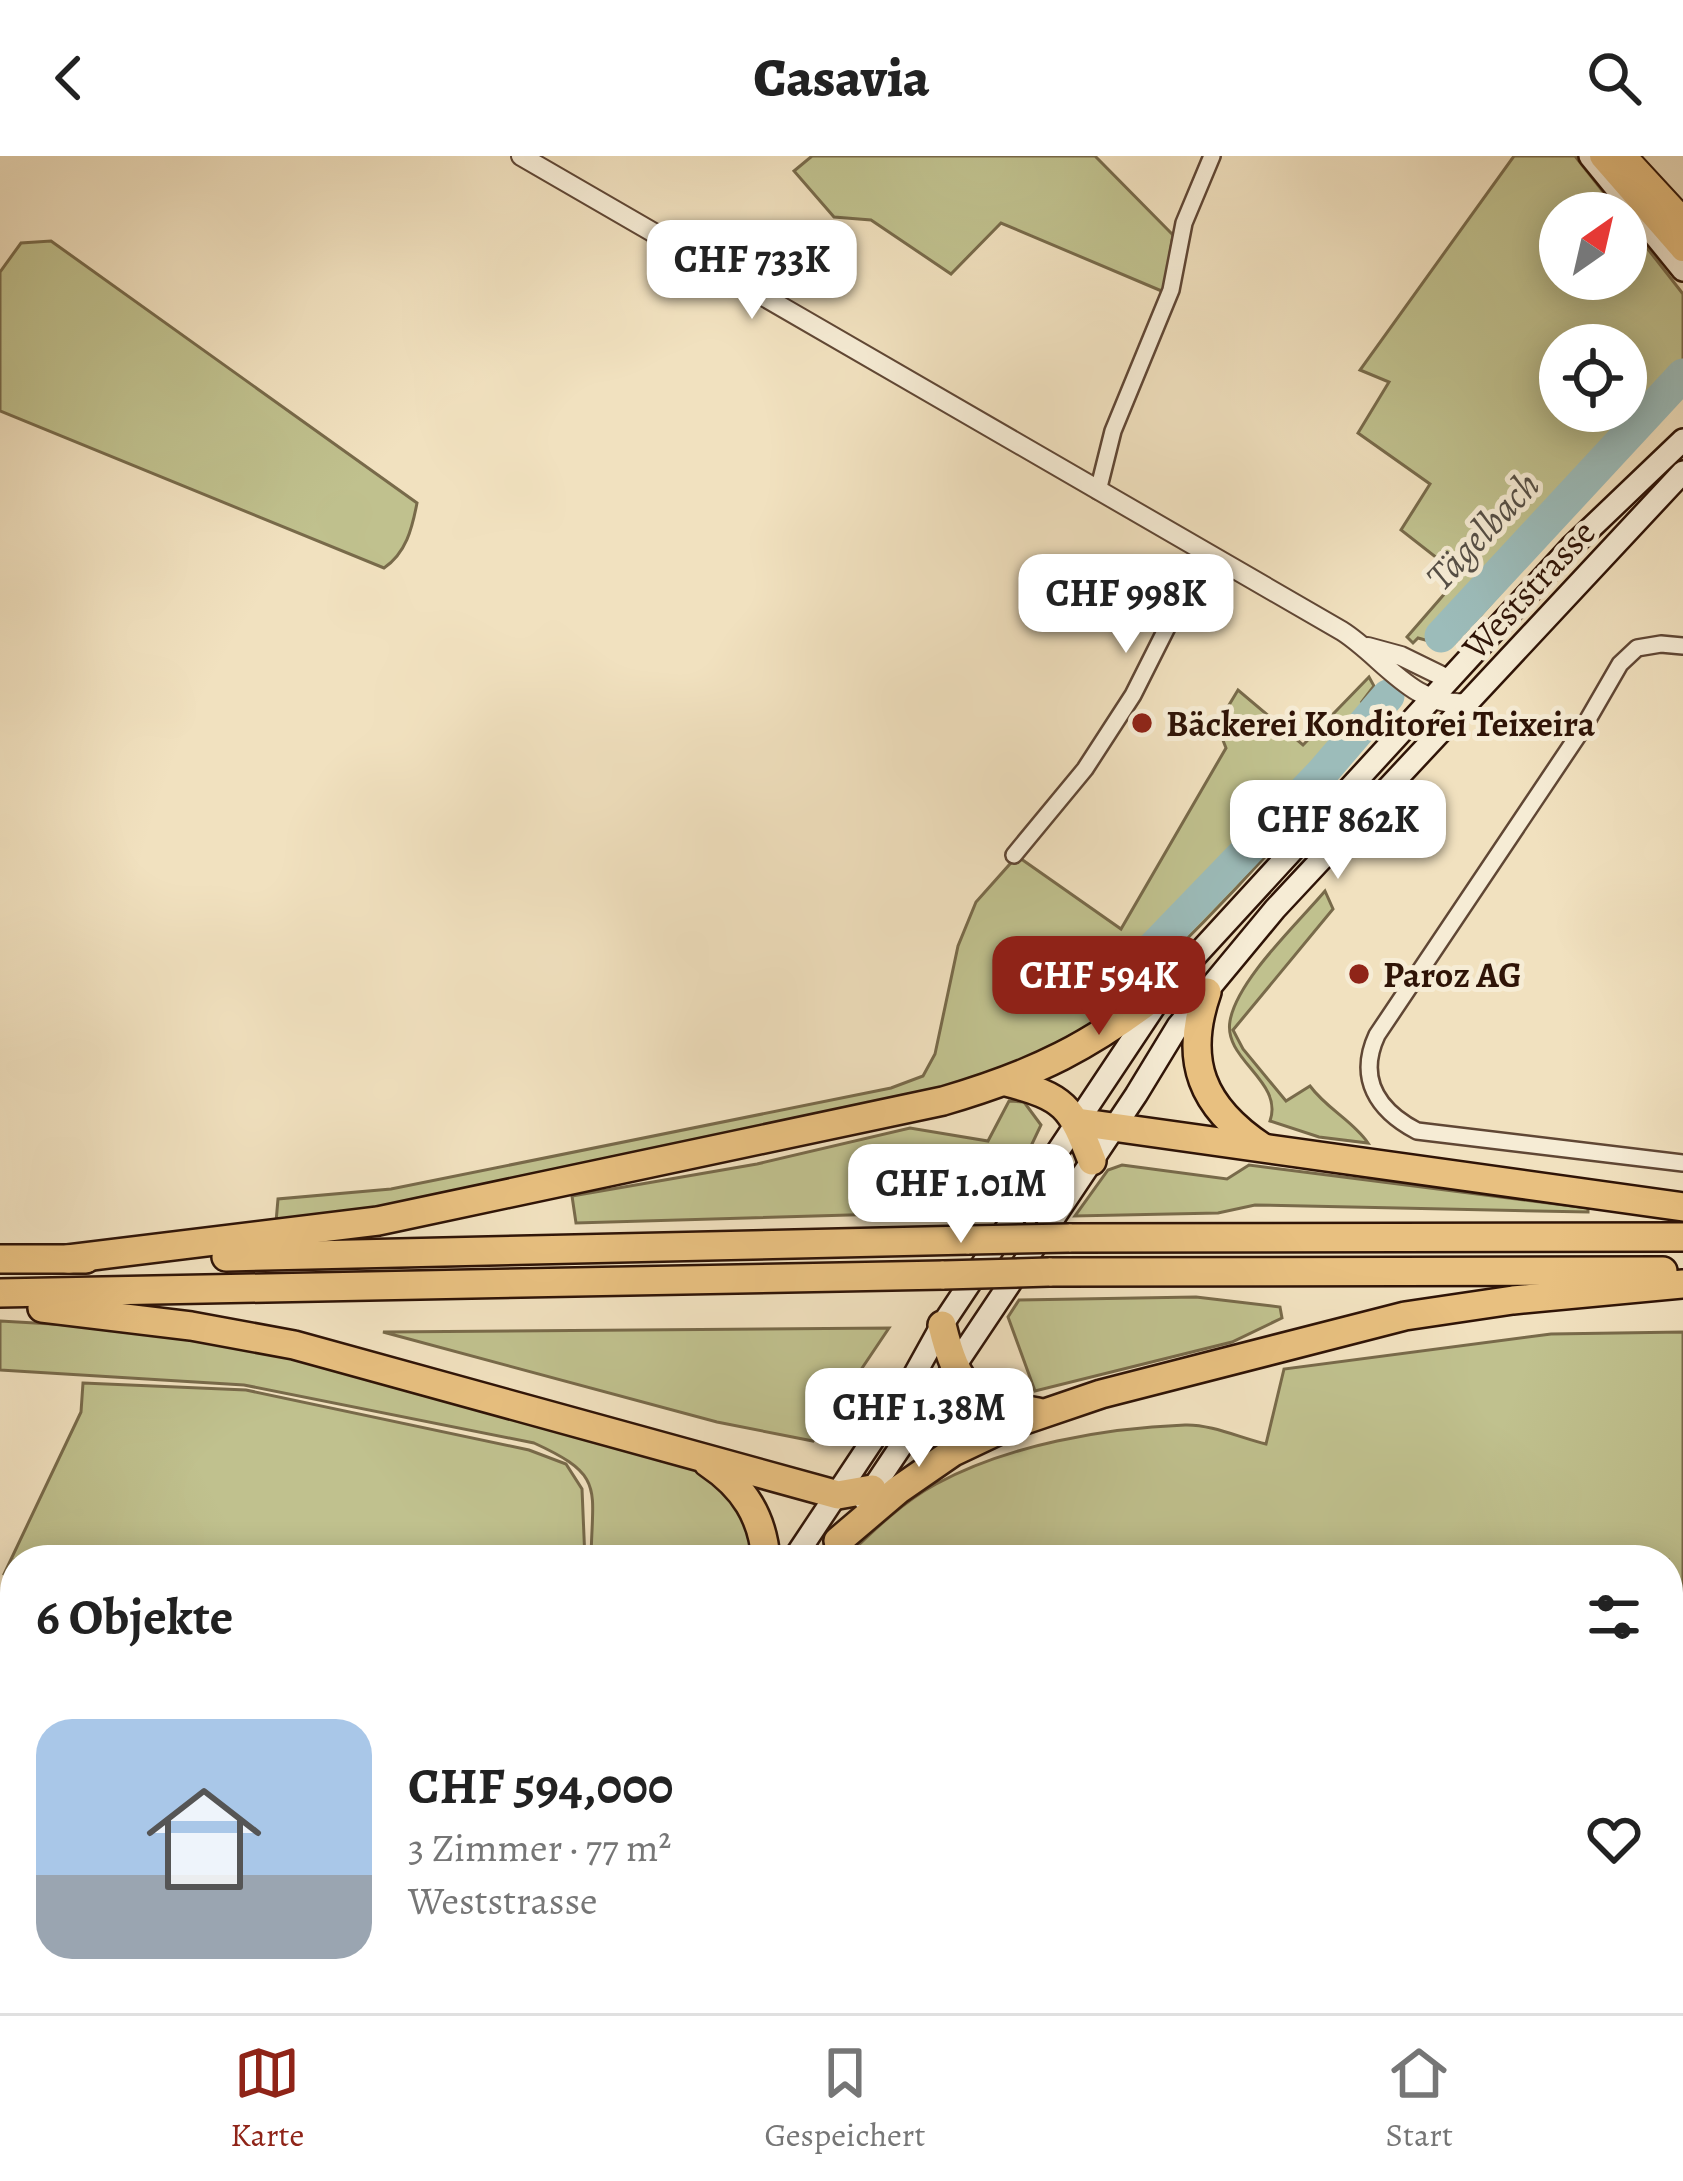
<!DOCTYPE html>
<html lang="de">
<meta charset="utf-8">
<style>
body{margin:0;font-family:Alegreya,serif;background:#f2f2f2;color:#222;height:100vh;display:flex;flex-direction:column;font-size:45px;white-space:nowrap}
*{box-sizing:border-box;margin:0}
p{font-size:39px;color:#767676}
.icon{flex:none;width:66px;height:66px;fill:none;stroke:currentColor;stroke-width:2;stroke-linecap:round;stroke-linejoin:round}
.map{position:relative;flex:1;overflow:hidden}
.side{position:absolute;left:0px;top:1389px;width:1683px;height:468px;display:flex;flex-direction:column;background:#fff;border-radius:48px 48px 0 0;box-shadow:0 6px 30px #0003}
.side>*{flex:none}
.needle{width:78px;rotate:34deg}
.buttons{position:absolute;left:1539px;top:36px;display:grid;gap:24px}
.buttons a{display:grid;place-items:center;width:108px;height:108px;border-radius:50%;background:#fff;box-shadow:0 6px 30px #0003;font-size:60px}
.price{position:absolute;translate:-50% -102px;padding:0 27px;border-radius:24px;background:#fff;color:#222;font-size:39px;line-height:78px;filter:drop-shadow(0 3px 6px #0008)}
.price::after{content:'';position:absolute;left:50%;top:72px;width:36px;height:27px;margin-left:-18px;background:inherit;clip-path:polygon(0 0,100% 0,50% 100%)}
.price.active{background:#8f2418;color:#fff}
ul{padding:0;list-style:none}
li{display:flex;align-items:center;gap:36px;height:300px;padding:0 36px}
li+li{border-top:3px solid #e0e0e0}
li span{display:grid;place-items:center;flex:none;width:336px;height:240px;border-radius:36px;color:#555}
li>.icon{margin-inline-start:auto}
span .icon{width:144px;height:144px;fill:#fffc;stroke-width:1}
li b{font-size:51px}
h2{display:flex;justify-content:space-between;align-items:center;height:144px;padding:0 36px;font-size:51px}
header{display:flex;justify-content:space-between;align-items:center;height:156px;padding:0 36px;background:#fff;font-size:54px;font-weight:800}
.tab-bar{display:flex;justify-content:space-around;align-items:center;height:168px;border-top:3px solid #e0e0e0;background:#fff;font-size:33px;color:#767676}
.tab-bar a{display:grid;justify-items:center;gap:6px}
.tab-bar .active{color:#8f2418}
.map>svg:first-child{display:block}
.green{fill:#c0c18e;stroke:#786a4a;stroke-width:3;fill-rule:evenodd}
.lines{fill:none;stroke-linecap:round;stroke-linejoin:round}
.stream{stroke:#707972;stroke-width:6}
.river{stroke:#9cbcba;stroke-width:33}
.minor-casing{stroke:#604735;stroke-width:20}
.tertiary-casing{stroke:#604735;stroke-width:22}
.secondary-casing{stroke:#2f1407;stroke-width:26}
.primary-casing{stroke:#2f1407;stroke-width:28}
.motorway-casing{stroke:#2f1407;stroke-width:32}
.minor{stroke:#f6ecd5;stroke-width:15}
.tertiary{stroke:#f6ecd5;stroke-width:18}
.secondary{stroke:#f6ecd5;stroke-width:21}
.primary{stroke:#e8c080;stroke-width:24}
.motorway{stroke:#e8c080;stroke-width:27}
.motorway-bridge-casing{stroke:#2f1407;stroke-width:32;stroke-linecap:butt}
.motorway-bridge{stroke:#e8c080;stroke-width:27}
.poi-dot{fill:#8f2418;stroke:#f6ecd5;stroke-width:4.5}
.labels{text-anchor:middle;stroke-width:10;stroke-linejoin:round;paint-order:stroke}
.street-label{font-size:36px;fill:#2f1407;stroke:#f6ecd5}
.poi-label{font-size:36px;font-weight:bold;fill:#2f1407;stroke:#f6ecd5;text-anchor:start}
.water-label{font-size:39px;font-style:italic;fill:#554f46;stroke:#f6ecd5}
</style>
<header><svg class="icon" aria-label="back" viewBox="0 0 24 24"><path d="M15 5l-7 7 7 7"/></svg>Casavia<svg class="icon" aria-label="search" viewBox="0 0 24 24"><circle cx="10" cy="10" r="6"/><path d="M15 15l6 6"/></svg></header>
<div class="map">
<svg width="1683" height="1857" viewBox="0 0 1683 1857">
<rect width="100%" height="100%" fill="#f1e1bf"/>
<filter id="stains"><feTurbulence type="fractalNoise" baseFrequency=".00167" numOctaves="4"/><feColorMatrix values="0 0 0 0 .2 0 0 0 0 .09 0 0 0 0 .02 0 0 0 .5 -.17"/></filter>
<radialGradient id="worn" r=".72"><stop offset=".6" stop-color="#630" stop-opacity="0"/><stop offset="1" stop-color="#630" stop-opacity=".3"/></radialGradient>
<g class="green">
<polygon points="812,0 1095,0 1173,79 1164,136 1001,67 951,118 871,64 834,61 794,15"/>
<path d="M1514,0H1575L1620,57H1560V123H1626V65L1683,138V236L1636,283L1457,486L1447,490L1418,482L1413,487L1407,481L1460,420L1401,374L1430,328L1358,277L1389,226L1360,214ZM1560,189H1626V255H1560Z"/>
<path d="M51,85L417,347C412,373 406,397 384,412L0,255V116L21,87Z"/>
<path d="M1369,521L1374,530L1361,547L1376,532L1390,549C1317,648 1224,750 1135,833L1139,838C1071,886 1026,907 948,934L380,1052L276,1066L278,1043L391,1033L891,932L923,920L935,898L958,790L976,746L1017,700L1121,773L1226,592L1217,569L1238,534L1303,589Z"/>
<path d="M1325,735L1333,753L1233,874L1243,893L1286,945L1310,930C1327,953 1353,965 1368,987L1319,981L1270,965C1284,925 1223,904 1230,865C1237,824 1298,767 1325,735Z"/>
<polygon points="1009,945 1024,946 1041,969 1022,1009 1014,1010 1011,1023 988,1055 576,1067 572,1040 757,1008 910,972 988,985"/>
<polygon points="1122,1009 1227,1023 1249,1009 1588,1052 1588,1056 1255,1049 1218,1057 1075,1060 1108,1014"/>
<polygon points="1196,1141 1280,1151 1282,1162 1232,1186 1035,1235 1008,1161 1019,1144"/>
<path d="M0,1165L122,1172L253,1191L697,1313C728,1336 757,1362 756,1404H591C592,1331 606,1320 534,1287L244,1229L0,1214Z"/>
<polygon points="889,1172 813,1285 717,1266 383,1176"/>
<path d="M1683,1176V1857H527L537,1842H1668V1404H843C872,1376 901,1347 936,1328C1008,1289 1104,1272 1185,1269C1210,1268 1241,1282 1266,1288L1284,1213L1551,1178Z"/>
<polygon points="83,1227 246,1234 529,1294 566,1308 582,1333 585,1404 15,1404 15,1424 4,1418 81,1256"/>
<polygon points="332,1842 476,1842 466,1857 309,1857 313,1846"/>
</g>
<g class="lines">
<g class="stream">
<polyline points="798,1857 801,1842"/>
<polyline points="1537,1857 1538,1842"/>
</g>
<g class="river">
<polyline points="1441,480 1683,219"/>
<polyline points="1122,824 1322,617 1388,540"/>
<polyline points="653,1857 669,1842"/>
</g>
<g class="minor-casing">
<g id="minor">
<polyline points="1098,335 1113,275 1171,134 1184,67 1212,0"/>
<path d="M1683,490L1661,488L1637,492L1620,508L1583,572L1377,879C1357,922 1377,954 1417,975L1683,1007"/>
<polyline points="1014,699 1085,613 1133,539 1205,396"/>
</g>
</g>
<g class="tertiary-casing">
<g id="tertiary">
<path d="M521,0L1342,475C1383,501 1413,552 1466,547"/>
<polyline points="1368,491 1401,500 1448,523"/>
</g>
</g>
<g class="secondary-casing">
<g id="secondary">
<polyline points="1590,0 1683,114"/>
<polyline points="865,1344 1136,939 1178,870 1275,753 1683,316"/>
<polyline points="793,1404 906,1234 942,1169 1168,830 1571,391 1683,284"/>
<polyline points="482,1857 492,1842"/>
<polyline points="512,1857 522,1842"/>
</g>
</g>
<g class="primary-casing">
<g id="primary">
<polyline points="1602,0 1683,93"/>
<polyline points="1624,0 1683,64"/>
</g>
</g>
<g class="motorway-casing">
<g id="motorway">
<path d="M1207,836C1183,905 1202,951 1262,991"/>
<path d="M1006,926C1065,941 1071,950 1092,1005"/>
<polyline points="1077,966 1683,1051"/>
<polyline points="1069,1082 1683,1081"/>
<polyline points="226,1101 969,1084"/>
<polyline points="0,1103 86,1103"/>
<path d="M68,1103L378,1065L943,945C1036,918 1092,890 1168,830"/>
<polyline points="1049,1116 1663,1115"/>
<polyline points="0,1137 944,1119"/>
<polyline points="42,1152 191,1170 294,1189 838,1339 872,1333"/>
<path d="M942,1169C958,1235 972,1245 1038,1256"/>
<path d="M708,1307C744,1331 763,1361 766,1404"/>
<polyline points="838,1385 898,1334 953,1296 1010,1269 1101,1238 1405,1160 1513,1144 1683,1128"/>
</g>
</g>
<use href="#minor" class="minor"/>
<use href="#tertiary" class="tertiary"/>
<use href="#secondary" class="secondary"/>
<use href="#primary" class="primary"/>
<use href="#motorway" class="motorway"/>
<g class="motorway-bridge-casing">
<g id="motorway-bridge">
<polyline points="969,1084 1069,1082"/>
<polyline points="944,1119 1049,1116"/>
</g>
</g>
<use href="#motorway-bridge" class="motorway-bridge"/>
</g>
<g class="poi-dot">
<circle cx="1142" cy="567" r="12"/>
<circle cx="1359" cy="818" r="12"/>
</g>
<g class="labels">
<g class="street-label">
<text transform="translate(1528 433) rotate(-47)" y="13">Weststrasse</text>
</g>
<g class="poi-label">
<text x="1166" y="580">Bäckerei Konditorei Teixeira</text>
<text x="1383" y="831">Paroz AG</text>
</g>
<g class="water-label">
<text transform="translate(1482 374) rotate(-47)" y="14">Tägelbach</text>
</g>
</g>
<rect width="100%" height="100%" filter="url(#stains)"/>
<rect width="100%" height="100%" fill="url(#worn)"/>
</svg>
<div class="buttons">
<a><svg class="needle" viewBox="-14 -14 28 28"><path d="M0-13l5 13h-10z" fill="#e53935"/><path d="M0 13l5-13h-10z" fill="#767676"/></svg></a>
<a><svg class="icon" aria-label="locate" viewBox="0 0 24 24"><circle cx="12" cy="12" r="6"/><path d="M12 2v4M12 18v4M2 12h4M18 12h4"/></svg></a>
</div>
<b class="price" style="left:752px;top:166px">CHF 733K</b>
<b class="price" style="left:1126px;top:500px">CHF 998K</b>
<b class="price" style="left:1338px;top:726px">CHF 862K</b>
<b class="price active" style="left:1099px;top:882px">CHF 594K</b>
<b class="price" style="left:961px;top:1090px">CHF 1.01M</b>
<b class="price" style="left:919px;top:1314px">CHF 1.38M</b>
<section class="side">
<h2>6 Objekte<svg class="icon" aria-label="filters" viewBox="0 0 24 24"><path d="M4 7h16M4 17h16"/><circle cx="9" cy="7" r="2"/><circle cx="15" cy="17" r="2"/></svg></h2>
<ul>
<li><span style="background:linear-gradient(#a9c7e8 65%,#9aa5b1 0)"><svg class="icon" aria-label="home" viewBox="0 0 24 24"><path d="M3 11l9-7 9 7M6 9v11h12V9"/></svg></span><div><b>CHF 594,000</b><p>3 Zimmer · 77 m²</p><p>Weststrasse</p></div><svg class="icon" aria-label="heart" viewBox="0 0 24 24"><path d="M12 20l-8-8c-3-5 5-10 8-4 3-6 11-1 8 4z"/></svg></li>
</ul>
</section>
</div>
<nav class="tab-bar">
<a class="active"><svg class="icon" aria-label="map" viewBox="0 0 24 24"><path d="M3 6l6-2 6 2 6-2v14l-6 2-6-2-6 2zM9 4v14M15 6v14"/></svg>Karte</a>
<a><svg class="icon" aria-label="saved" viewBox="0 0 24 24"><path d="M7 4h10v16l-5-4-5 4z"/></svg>Gespeichert</a>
<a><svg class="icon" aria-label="home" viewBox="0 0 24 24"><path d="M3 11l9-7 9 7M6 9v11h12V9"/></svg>Start</a>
</nav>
